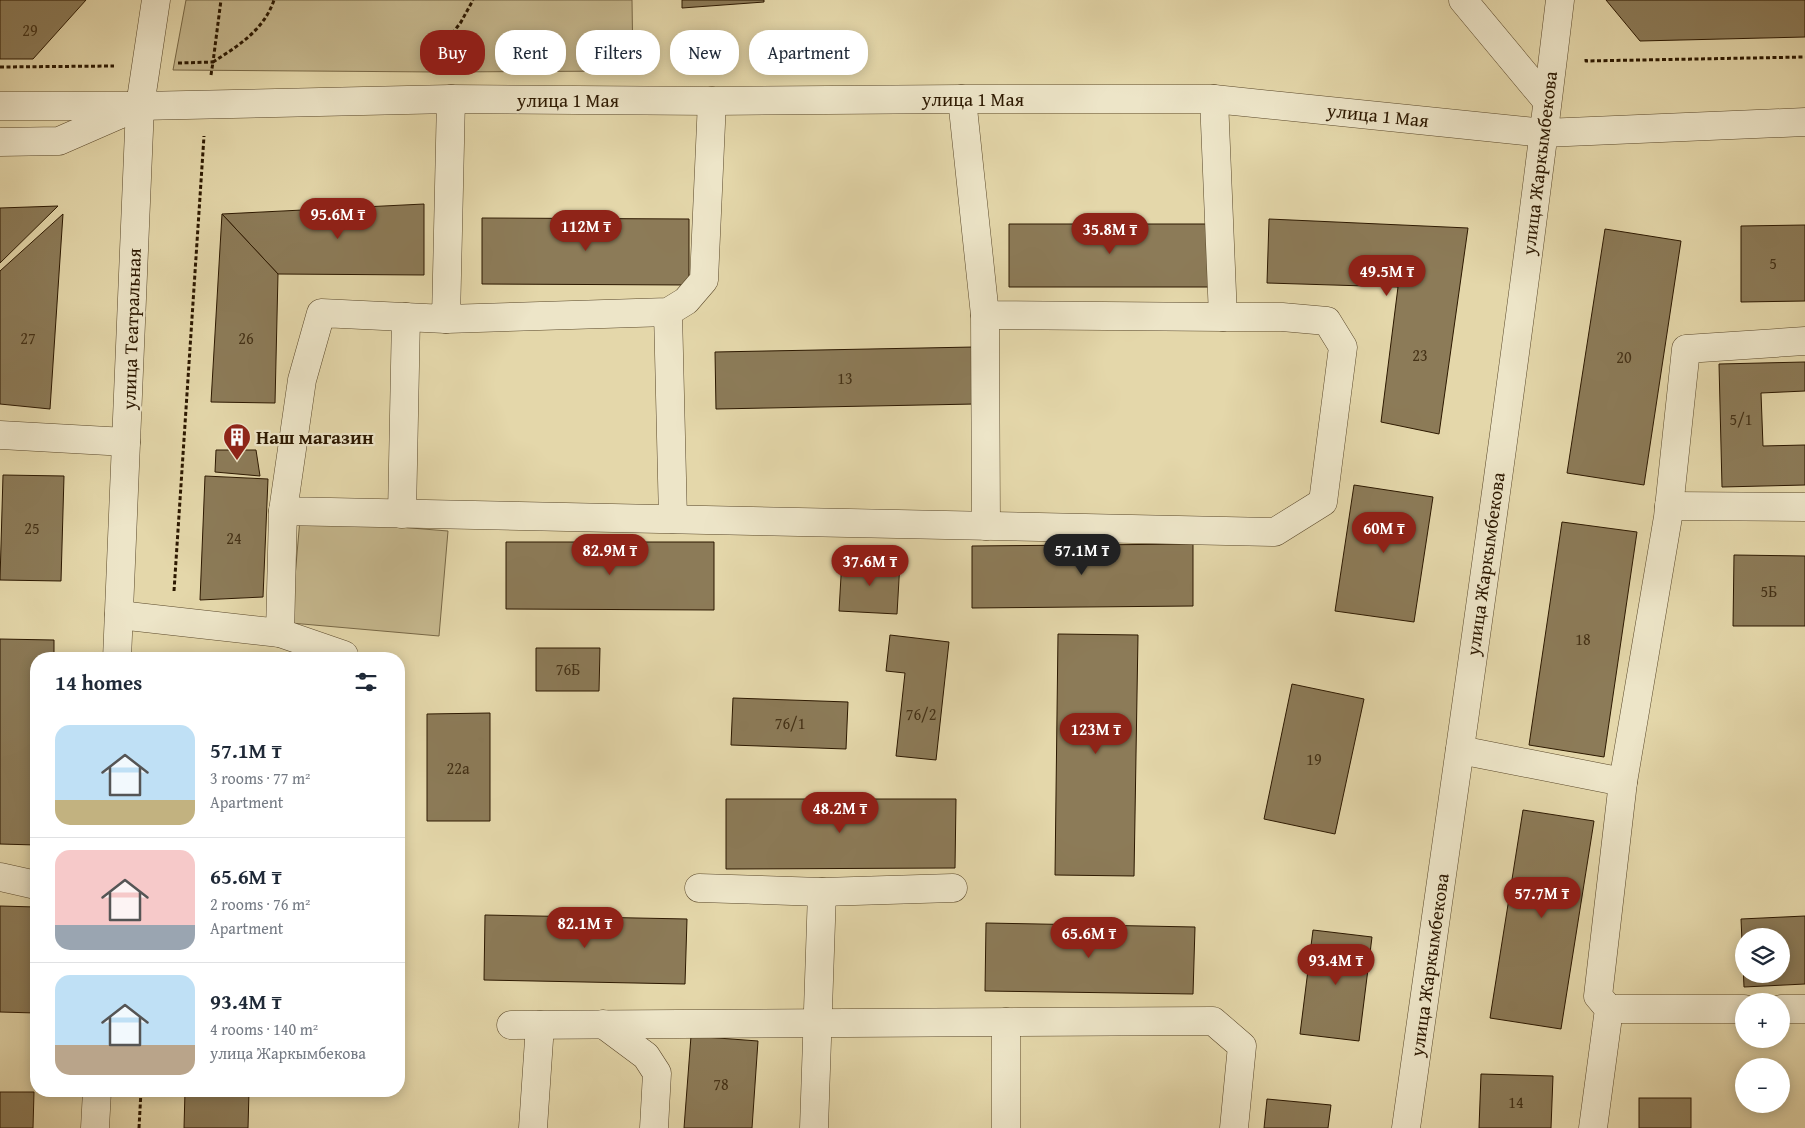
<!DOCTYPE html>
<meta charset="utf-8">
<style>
body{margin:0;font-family:"Gentium Book Plus",serif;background:#f6f6f7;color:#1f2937;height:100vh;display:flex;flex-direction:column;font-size:19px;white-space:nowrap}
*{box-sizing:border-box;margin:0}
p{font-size:16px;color:#747a83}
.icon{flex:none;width:28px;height:28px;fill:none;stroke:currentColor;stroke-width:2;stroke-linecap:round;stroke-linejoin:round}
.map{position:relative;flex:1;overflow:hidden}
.sheet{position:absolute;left:30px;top:652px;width:375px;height:445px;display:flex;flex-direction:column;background:#fff;border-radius:20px;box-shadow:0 2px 12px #0003}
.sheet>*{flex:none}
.banner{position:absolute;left:420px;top:30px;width:475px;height:45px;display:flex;gap:10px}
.buttons{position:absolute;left:1735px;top:928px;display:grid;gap:10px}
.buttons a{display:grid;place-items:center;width:55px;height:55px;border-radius:50%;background:#fff;box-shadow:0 2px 12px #0003;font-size:25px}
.price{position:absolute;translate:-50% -42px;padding:0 11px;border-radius:18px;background:#8f2418;color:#fff;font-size:16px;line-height:32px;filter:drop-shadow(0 1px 2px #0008)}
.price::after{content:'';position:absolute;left:50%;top:30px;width:15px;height:11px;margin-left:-8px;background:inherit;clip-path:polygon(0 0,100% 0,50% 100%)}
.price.current{background:#222;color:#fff}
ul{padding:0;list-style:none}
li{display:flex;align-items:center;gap:15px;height:125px;padding:0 25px}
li+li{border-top:1px solid #e0e1e3}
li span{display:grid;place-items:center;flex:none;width:140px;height:100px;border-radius:15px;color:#555}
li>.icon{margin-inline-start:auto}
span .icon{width:60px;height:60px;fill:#fffc;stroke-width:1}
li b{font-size:21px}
h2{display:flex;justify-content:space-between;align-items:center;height:60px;padding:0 25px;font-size:21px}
.tag{padding:0 18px;border-radius:20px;background:#fff;box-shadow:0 2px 12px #0003;font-size:18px;line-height:45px}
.tag.current{background:#8f2418;color:#fff}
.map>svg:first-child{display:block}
.green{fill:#c5b78d;stroke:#786846}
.building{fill:#8c7b58;stroke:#2c1800;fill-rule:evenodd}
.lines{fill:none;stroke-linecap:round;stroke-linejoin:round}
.minor-casing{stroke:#5a482a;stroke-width:29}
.path{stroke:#2c1800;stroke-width:3;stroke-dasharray:4 2.5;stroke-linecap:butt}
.minor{stroke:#ede5c8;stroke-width:28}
.labels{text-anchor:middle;stroke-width:4.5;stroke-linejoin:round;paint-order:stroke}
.number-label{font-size:16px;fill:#443116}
.street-label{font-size:19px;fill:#2c1800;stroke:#ede5c8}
.poi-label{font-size:19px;font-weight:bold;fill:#2c1800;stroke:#ede5c8;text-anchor:start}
</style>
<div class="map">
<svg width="1805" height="1128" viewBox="0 0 1805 1128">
<rect width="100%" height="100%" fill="#e4d7aa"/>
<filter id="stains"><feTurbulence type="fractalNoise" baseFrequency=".004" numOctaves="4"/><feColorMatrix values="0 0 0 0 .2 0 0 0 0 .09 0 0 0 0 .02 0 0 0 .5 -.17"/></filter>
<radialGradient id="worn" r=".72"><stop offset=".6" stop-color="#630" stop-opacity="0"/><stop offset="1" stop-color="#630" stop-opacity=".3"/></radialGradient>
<g class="green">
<polygon points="186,0 632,0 633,71 438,72 173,70"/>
<polygon points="300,519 448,531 439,636 291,623"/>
</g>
<g class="building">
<polygon points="0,0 86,0 33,59 0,59"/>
<polygon points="682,0 764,0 764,2 682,8"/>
<polygon points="1606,0 1805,0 1805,37 1640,41"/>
<polygon points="424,204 424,275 278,274 222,214"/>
<polygon points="58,206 0,263 0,208"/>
<polygon points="63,214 50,409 0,404 0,271"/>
<polygon points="222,214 278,274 275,403 211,402"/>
<polygon points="482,218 689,219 689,285 482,284"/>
<polygon points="1269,219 1468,228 1439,434 1381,422 1398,287 1267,283"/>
<polygon points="1009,224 1211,224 1210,287 1009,287"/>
<polygon points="1805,225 1805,301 1741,302 1741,226"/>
<polygon points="1605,229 1681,241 1644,485 1567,473"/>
<polygon points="974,347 975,404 716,409 715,352"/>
<polygon points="1805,362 1805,391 1761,393 1763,446 1805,445 1805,485 1722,487 1719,364"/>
<polygon points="216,450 256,450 260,476 215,472"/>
<polygon points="3,475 64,476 61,581 0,580"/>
<polygon points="205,476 268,479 263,597 200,600"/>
<polygon points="1354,485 1433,497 1414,622 1335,611"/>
<polygon points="1562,522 1637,532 1604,757 1529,745"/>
<polygon points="506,542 714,542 714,610 506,609"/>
<polygon points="1193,544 1193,606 972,608 972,546"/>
<polygon points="1734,555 1805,556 1805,626 1733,626"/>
<polygon points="842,559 900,562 897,614 839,611"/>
<polygon points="1058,634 1138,635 1134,876 1055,875"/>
<polygon points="890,635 949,642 936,760 896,756 905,673 886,671"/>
<polygon points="0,639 54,640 54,659 36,659 36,845 0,844"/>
<polygon points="536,648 600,648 599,691 536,691"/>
<polygon points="259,654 322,657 322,659 259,659"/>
<polygon points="1292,684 1364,699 1335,834 1264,819"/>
<polygon points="733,698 848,702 846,749 731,745"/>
<polygon points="490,713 490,821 427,821 427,714"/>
<polygon points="726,799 956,799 955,868 726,869"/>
<polygon points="1523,810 1594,821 1561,1029 1490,1018"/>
<polygon points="0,906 36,907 36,1013 0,1012"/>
<polygon points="485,915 687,919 685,984 484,980"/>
<path d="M1805,916V984L1744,987L1741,919ZM1744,936H1781V974H1744Z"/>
<polygon points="986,923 1195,927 1193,994 985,991"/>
<polygon points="1313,930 1372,937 1359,1041 1300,1034"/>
<polygon points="691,1036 758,1041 752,1128 684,1128"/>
<polygon points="1481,1074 1553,1076 1551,1128 1479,1128"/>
<polygon points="185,1091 249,1091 248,1128 184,1128"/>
<polygon points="0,1092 34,1092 33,1128 0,1128"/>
<rect x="1639" y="1098" width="52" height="30"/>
<polygon points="1267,1099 1331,1105 1328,1128 1264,1128"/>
</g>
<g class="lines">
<g class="minor-casing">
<g id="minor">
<polyline points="1463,0 1547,101"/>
<polyline points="451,99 446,319 321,313 302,380 283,511 1275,532 1323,502 1343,347 1327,321 1282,317 1223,317 1214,99"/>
<polyline points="962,99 985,315 1223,317"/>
<polyline points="0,106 140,106 451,99 712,101 962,99 1214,99 1544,133 1805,122"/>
<polyline points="0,142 59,141 130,110"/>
<polyline points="668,312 673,519"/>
<polyline points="985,315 986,526"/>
<polyline points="446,319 668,312 686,301 704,280 712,101"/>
<polyline points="0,435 126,442"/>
<polyline points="1669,506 1805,507"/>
<polyline points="402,514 406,317"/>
<polyline points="119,615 280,633 344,655 344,659"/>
<polyline points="280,633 283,511"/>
<polyline points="117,659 140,106 156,0"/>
<polyline points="1460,750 1623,782"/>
<polyline points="0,877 36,885"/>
<polyline points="699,888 822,892 953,888"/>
<polyline points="1609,1009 1744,1009"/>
<polyline points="1781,1009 1805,1009"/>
<polyline points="1006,1022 1006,1128"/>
<polyline points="603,1024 646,1056 657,1073 654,1128"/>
<polyline points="511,1025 1213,1021 1242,1046 1234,1128"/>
<polyline points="95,1128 97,1091"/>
<polyline points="533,1128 540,1025"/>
<polyline points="814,1128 822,892"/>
<path d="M1406,1128C1459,752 1515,377 1560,0"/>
<polyline points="1593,1128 1609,1009 1598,996 1623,782 1668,517 1686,349 1805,341"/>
</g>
</g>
<g class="path">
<polyline points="1586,59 1586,61 1805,57"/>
<polyline points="178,63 213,62 221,0"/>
<polyline points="0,67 114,66"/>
<polyline points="438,69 443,46 461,22 473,0"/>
<path d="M211,75L213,62C238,46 264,30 274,0"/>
<polyline points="174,591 204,136"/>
<polyline points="139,1128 141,1091"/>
</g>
<use href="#minor" class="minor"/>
</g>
<defs>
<g id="building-pin" transform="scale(1.4375)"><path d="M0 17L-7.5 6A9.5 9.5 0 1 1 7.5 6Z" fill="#8f2418" stroke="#ede5c8"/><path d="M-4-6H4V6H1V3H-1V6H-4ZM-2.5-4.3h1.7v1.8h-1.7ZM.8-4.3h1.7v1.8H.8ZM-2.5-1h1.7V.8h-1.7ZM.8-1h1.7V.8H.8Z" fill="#fff"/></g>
</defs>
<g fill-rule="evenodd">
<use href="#building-pin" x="237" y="437"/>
</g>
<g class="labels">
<g class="number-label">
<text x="30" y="36">29</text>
<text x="1773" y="269">5</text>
<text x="28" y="344">27</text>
<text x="246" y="344">26</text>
<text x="1420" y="361">23</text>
<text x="1624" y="363">20</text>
<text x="845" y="384">13</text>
<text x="1741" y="425">5/1</text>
<text x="32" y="534">25</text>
<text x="234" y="544">24</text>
<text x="1769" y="597">5Б</text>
<text x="1583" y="645">18</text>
<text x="568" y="675">76Б</text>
<text x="921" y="720">76/2</text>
<text x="790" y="729">76/1</text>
<text x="1314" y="765">19</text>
<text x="458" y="774">22а</text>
<text x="721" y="1090">78</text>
<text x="1516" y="1108">14</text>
</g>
<g class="street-label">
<text x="973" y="106">улица 1 Мая</text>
<text x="568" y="107">улица 1 Мая</text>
<text transform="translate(1378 115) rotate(6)" y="7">улица 1 Мая</text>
<text transform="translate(1539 163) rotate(-83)" y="7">улица Жаркымбекова</text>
<text transform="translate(131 329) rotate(-88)" y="7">улица Театральная</text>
<text transform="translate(1485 564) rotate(-82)" y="7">улица Жаркымбекова</text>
<text transform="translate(1429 965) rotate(-82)" y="7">улица Жаркымбекова</text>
</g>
<g class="poi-label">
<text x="256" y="444">Наш магазин</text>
</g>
</g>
<rect width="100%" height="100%" filter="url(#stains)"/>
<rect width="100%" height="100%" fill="url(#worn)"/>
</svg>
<div class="buttons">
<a><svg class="icon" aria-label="layers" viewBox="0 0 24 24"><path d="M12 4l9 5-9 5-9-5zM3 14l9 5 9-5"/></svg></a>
<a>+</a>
<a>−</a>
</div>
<b class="price" style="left:338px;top:240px">95.6M ₸</b>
<b class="price" style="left:586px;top:252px">112M ₸</b>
<b class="price" style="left:1110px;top:255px">35.8M ₸</b>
<b class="price" style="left:1387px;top:297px">49.5M ₸</b>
<b class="price" style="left:1384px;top:554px">60M ₸</b>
<b class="price" style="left:610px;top:576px">82.9M ₸</b>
<b class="price current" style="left:1082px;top:576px">57.1M ₸</b>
<b class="price" style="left:870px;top:587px">37.6M ₸</b>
<b class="price" style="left:1096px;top:755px">123M ₸</b>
<b class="price" style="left:840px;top:834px">48.2M ₸</b>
<b class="price" style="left:1542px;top:919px">57.7M ₸</b>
<b class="price" style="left:585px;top:949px">82.1M ₸</b>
<b class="price" style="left:1089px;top:959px">65.6M ₸</b>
<b class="price" style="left:1336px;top:986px">93.4M ₸</b>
<div class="banner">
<a class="tag current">Buy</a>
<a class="tag">Rent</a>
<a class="tag">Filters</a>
<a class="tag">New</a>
<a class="tag">Apartment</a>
</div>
<section class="sheet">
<h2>14 homes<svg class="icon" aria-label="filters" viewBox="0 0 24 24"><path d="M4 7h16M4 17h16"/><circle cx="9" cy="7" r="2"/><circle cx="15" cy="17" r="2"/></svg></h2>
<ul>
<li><span style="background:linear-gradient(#bfe0f5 75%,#c2b280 0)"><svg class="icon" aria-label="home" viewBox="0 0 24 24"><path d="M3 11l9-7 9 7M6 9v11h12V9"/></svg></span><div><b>57.1M ₸</b><p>3 rooms · 77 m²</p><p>Apartment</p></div></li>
<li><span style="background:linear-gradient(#f6c9c9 75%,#9aa5b1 0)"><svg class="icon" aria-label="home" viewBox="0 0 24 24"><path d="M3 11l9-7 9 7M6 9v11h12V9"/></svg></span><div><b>65.6M ₸</b><p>2 rooms · 76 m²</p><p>Apartment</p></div></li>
<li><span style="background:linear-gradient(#bfe0f5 70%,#b9a48a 0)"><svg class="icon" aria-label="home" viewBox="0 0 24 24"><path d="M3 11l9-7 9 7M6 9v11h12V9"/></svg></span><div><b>93.4M ₸</b><p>4 rooms · 140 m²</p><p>улица Жаркымбекова</p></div></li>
</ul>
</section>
</div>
